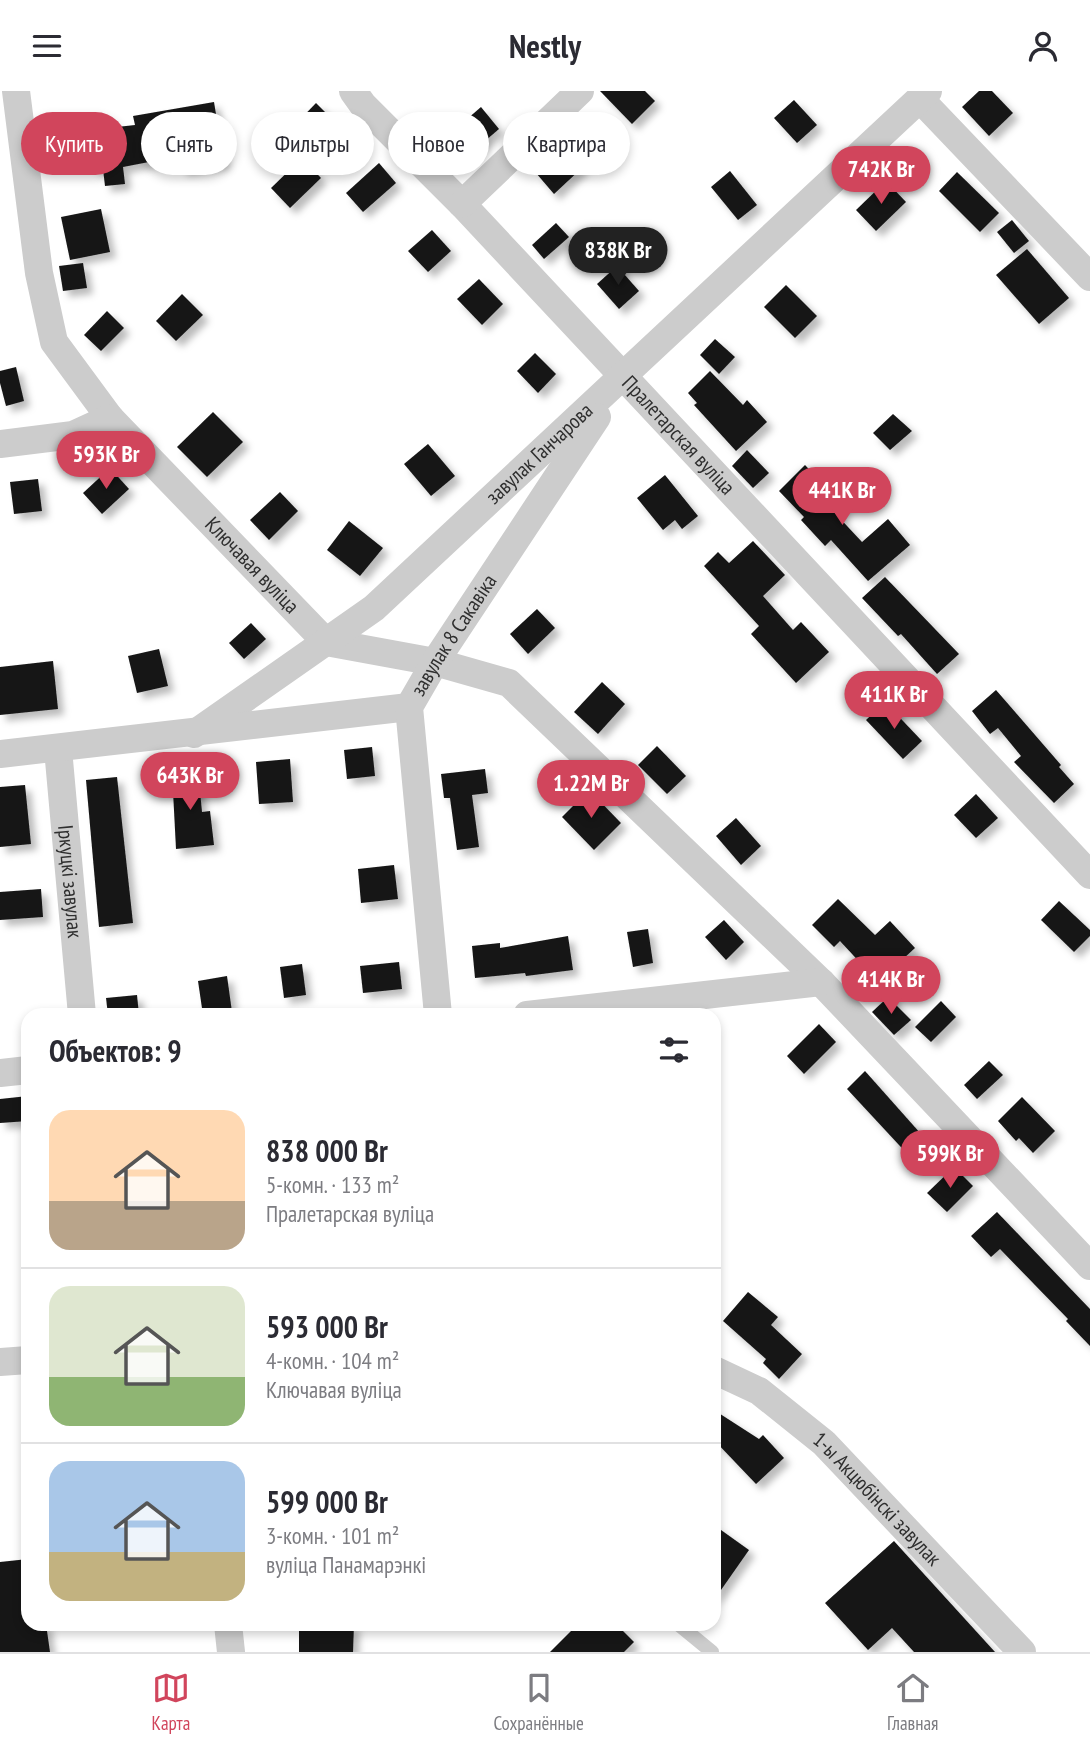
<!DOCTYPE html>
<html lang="ru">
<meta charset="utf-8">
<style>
body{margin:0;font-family:"PT Sans Narrow",sans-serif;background:#f7f7f7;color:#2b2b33;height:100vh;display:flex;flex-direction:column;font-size:26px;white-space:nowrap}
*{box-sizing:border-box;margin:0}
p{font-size:23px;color:#7c7c81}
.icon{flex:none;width:38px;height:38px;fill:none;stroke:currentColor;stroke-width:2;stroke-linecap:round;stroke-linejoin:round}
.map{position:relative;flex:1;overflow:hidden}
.panel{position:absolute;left:21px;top:917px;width:700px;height:623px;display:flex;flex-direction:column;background:#fff;border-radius:21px;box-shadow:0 4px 10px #0003}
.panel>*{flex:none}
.top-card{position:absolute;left:21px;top:21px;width:700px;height:63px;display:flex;gap:14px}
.price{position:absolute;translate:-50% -60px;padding:0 16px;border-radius:24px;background:#d1455c;color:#fff;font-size:23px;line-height:46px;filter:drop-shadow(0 2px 4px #0008)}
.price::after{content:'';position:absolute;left:50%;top:42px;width:21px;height:16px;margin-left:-10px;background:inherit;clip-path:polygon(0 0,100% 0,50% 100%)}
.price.selected{background:#222;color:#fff}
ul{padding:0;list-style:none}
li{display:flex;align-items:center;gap:21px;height:175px;padding:0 28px}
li+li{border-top:2px solid #e1e1e2}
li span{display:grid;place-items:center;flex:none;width:196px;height:140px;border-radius:21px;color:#555}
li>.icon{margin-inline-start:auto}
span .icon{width:84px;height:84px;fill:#fffc;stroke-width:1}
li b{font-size:30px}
h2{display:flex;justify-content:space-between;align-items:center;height:84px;padding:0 28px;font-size:30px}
.chip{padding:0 24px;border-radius:32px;background:#fff;box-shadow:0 4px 10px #0003;font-size:24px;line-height:63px}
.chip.selected{background:#d1455c;color:#fff}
header{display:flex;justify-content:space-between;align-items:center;height:91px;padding:0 28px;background:#fff;font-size:32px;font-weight:700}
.dock{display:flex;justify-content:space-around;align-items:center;height:98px;border-top:2px solid #e1e1e2;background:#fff;font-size:19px;color:#7c7c81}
.dock a{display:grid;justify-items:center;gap:4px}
.dock .selected{color:#d1455c}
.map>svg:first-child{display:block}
.building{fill:#161616;filter:url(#shadow)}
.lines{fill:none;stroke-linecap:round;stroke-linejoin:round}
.service{stroke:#ccc;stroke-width:14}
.minor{stroke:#ccc;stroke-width:28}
.labels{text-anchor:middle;stroke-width:7;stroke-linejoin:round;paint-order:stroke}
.street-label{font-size:21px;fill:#2f2f2f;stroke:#fff}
</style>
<header><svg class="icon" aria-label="menu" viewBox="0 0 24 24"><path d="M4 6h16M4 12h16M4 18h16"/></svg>Nestly<svg class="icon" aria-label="person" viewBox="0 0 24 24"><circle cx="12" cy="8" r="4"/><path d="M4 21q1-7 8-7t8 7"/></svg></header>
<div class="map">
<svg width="1090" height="1561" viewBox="0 0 1090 1561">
<defs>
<filter id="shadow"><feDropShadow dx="6" dy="6" stdDeviation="3.5" flood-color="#0004"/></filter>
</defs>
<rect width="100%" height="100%" fill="#fff"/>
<g class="building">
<polygon points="600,0 645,0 655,10 632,33"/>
<polygon points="979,0 992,0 1013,22 989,45 962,16"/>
<polygon points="794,9 817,34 797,52 774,27"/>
<polygon points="214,11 224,72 182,79 180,65 123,76 125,93 105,95 103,78 94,79 90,39 135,34 133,25"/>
<polygon points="316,12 332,28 305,56 289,40"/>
<polygon points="481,16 499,38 471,62 452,41"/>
<polygon points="561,52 583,76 554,103 536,82 547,73 543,68"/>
<polygon points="302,67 321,87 290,117 271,97"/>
<polygon points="379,72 396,92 363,121 346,102"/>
<polygon points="730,80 757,114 738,129 711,96"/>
<polygon points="957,81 999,122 980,141 939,100"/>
<polygon points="886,90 906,111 876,140 856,119"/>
<polygon points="101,118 110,161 70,169 61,126"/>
<polygon points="1012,129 1029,150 1014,162 997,141"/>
<polygon points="556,132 569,146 544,168 532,154"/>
<polygon points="432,139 451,160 428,181 408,160"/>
<polygon points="1027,158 1069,207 1039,233 996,184"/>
<polygon points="83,172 87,197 63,200 59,175"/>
<polygon points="617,175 639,200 619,218 597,193"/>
<polygon points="479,188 503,213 482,234 457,208"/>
<polygon points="786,194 817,225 795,247 764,216"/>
<polygon points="182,203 203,224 176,250 156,230"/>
<polygon points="107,220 124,237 101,260 84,244"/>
<polygon points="715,248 735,266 719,283 700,264"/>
<polygon points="535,262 556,283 538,302 517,280"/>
<polygon points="16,276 24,310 6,315 0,292 0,280"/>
<polygon points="710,280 743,314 747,309 767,331 736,360 694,314 697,312 688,302"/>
<polygon points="213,321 243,351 207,386 177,356"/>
<polygon points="893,323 912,340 890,359 873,342"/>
<polygon points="428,353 455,385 431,405 404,373"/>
<polygon points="747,359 769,382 753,397 732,375"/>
<polygon points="805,374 827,397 819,405 862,451 888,428 910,454 868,490 831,449 825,455 801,429 804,426 779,400"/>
<polygon points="110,377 129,398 102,423 83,402"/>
<polygon points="665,384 698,425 682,438 675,429 663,439 637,407"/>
<polygon points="38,388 42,420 14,423 10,391"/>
<polygon points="280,401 298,420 269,449 250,429"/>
<polygon points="349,430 383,457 360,485 327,459"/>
<polygon points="753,450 785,484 763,505 793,539 801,531 829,561 796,592 751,543 759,535 704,475 718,461 729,472"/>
<polygon points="885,486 959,563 937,583 901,543 898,545 862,507"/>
<polygon points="537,518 555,537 528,563 510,543"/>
<polygon points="251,532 266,548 244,568 229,552"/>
<polygon points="159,558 168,595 137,602 128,565"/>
<polygon points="53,570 58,618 0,624 0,576"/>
<polygon points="602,591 625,613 598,643 574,621"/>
<polygon points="996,599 1061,674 1059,676 1074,693 1054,712 1014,671 1021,665 998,637 990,643 972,620"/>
<polygon points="885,611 922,650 903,668 866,629"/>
<polygon points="657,655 686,685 667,703 638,674"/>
<polygon points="372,656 375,685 347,688 344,659"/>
<polygon points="290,668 293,711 259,713 256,671"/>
<polygon points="485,678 488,702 472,704 479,756 457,759 450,707 444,707 441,683"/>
<polygon points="198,679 202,721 210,720 214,754 176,758 172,681"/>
<polygon points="117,686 133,832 99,836 86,689"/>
<polygon points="25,694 31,753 0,756 0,696"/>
<polygon points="589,699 621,732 594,759 562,726"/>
<polygon points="976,703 998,727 976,747 954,724"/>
<polygon points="736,727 761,755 741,774 716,745"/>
<polygon points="394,774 398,808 361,812 358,778"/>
<polygon points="41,798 43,826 0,829 0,801"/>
<polygon points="838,808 875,844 890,830 915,857 878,891 840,850 834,856 812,834"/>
<polygon points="1059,810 1090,839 1090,845 1074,861 1041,829"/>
<polygon points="724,829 744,851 726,869 705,846"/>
<polygon points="648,838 653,872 633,876 627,841"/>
<polygon points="568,845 573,879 526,885 525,882 475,887 472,855 500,852 500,857"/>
<polygon points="399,871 402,898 363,902 360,875"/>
<polygon points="302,873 306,904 284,907 280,876"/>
<polygon points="227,885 232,921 203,924 198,890"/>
<polygon points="137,904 139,924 108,924 106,907"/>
<polygon points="888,906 911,929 894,944 872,921"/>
<polygon points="941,910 956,926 931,951 915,936"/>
<polygon points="819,933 836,951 804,983 787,965"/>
<polygon points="989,970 1003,984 977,1008 964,994"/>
<polygon points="865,980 929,1052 912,1068 847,998"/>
<polygon points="28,1005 28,1030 0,1032 0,1008"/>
<polygon points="1022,1006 1055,1040 1033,1062 1019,1047 1016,1050 998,1030"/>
<polygon points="954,1076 973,1095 947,1121 927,1102"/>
<polygon points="997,1121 1090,1218 1090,1255 1066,1230 1068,1228 1000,1158 991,1166 971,1145"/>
<polygon points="748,1201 778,1226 771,1234 802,1263 779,1288 763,1272 766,1268 723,1230"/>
<polygon points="714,1319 759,1348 763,1344 784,1367 756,1393 714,1349"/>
<polygon points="714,1434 749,1459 714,1509"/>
<polygon points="894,1450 903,1460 995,1561 914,1561 892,1537 868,1559 825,1512"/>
<polygon points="28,1468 28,1533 46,1533 50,1561 0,1561 0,1471"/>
<polygon points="299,1533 354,1533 353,1561 299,1561"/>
<polygon points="578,1533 616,1533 634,1551 624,1561 550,1561"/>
</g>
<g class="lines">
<polyline class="service" points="678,1533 712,1561"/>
<g class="minor">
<path id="s1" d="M16,0L39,182L54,251L110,327L326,551L435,571L509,592L821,891L1090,1175"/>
<path id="s2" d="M353,0L363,14L462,113L1090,784"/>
<polyline points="920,8 1090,186"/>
<polyline points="462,113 580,0"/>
<polyline points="0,353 73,344 110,327"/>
<path id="s3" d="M194,643L374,517L928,0"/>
<path id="s4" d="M58,658L82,924"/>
<polyline points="0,663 409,616"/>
<path id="s5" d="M438,924L409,616L435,571L597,326"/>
<polyline points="527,924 821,891"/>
<polyline points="0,982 28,979"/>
<polyline points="0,1271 28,1269"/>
<path id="s6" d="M714,1279L759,1300L824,1352L1022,1561"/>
<polyline points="228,1533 231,1561"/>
</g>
</g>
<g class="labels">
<g class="street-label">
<text dy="7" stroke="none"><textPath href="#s2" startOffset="474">Пралетарская вуліца</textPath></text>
<text dy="7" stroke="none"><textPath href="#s3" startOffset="446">завулак Ганчарова</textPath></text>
<text dy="7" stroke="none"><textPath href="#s1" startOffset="553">Ключавая вуліца</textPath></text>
<text dy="7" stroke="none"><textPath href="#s5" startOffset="394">завулак 8 Сакавіка</textPath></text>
<text dy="7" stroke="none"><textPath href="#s4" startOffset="133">Іркуцкі завулак</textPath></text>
<text dy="7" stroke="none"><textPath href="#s6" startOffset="210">1-ы Акцюбінскі завулак</textPath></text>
</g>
</g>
</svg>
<b class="price" style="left:881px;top:115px">742K Br</b>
<b class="price selected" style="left:618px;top:196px">838K Br</b>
<b class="price" style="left:106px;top:400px">593K Br</b>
<b class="price" style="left:842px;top:436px">441K Br</b>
<b class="price" style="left:894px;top:640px">411K Br</b>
<b class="price" style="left:190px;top:721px">643K Br</b>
<b class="price" style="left:591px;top:729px">1.22M Br</b>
<b class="price" style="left:891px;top:925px">414K Br</b>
<b class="price" style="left:950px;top:1099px">599K Br</b>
<div class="top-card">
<a class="chip selected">Купить</a>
<a class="chip">Снять</a>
<a class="chip">Фильтры</a>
<a class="chip">Новое</a>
<a class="chip">Квартира</a>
</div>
<section class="panel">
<h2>Объектов: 9<svg class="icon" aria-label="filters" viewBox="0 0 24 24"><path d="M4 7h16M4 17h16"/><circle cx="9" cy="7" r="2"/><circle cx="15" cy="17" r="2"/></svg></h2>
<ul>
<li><span style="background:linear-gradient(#ffd9b3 65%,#b9a48a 0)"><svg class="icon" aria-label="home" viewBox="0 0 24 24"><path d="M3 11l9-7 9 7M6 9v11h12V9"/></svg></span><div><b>838 000 Br</b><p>5-комн. · 133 m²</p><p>Пралетарская вуліца</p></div></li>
<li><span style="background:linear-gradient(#dfe7d0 65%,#8fb573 0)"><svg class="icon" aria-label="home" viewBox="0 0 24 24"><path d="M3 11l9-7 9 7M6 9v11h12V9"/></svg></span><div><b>593 000 Br</b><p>4-комн. · 104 m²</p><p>Ключавая вуліца</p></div></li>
<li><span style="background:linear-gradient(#a9c7e8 65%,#c2b280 0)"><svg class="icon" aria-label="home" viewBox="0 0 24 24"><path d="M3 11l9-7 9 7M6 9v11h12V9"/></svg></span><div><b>599 000 Br</b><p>3-комн. · 101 m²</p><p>вуліца Панамарэнкі</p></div></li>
</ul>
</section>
</div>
<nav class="dock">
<a class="selected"><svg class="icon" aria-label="map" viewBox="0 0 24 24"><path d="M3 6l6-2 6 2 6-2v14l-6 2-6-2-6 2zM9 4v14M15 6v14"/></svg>Карта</a>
<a><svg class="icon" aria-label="saved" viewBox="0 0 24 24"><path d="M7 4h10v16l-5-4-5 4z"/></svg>Сохранённые</a>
<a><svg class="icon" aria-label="home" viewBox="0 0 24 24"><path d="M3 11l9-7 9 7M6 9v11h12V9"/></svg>Главная</a>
</nav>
